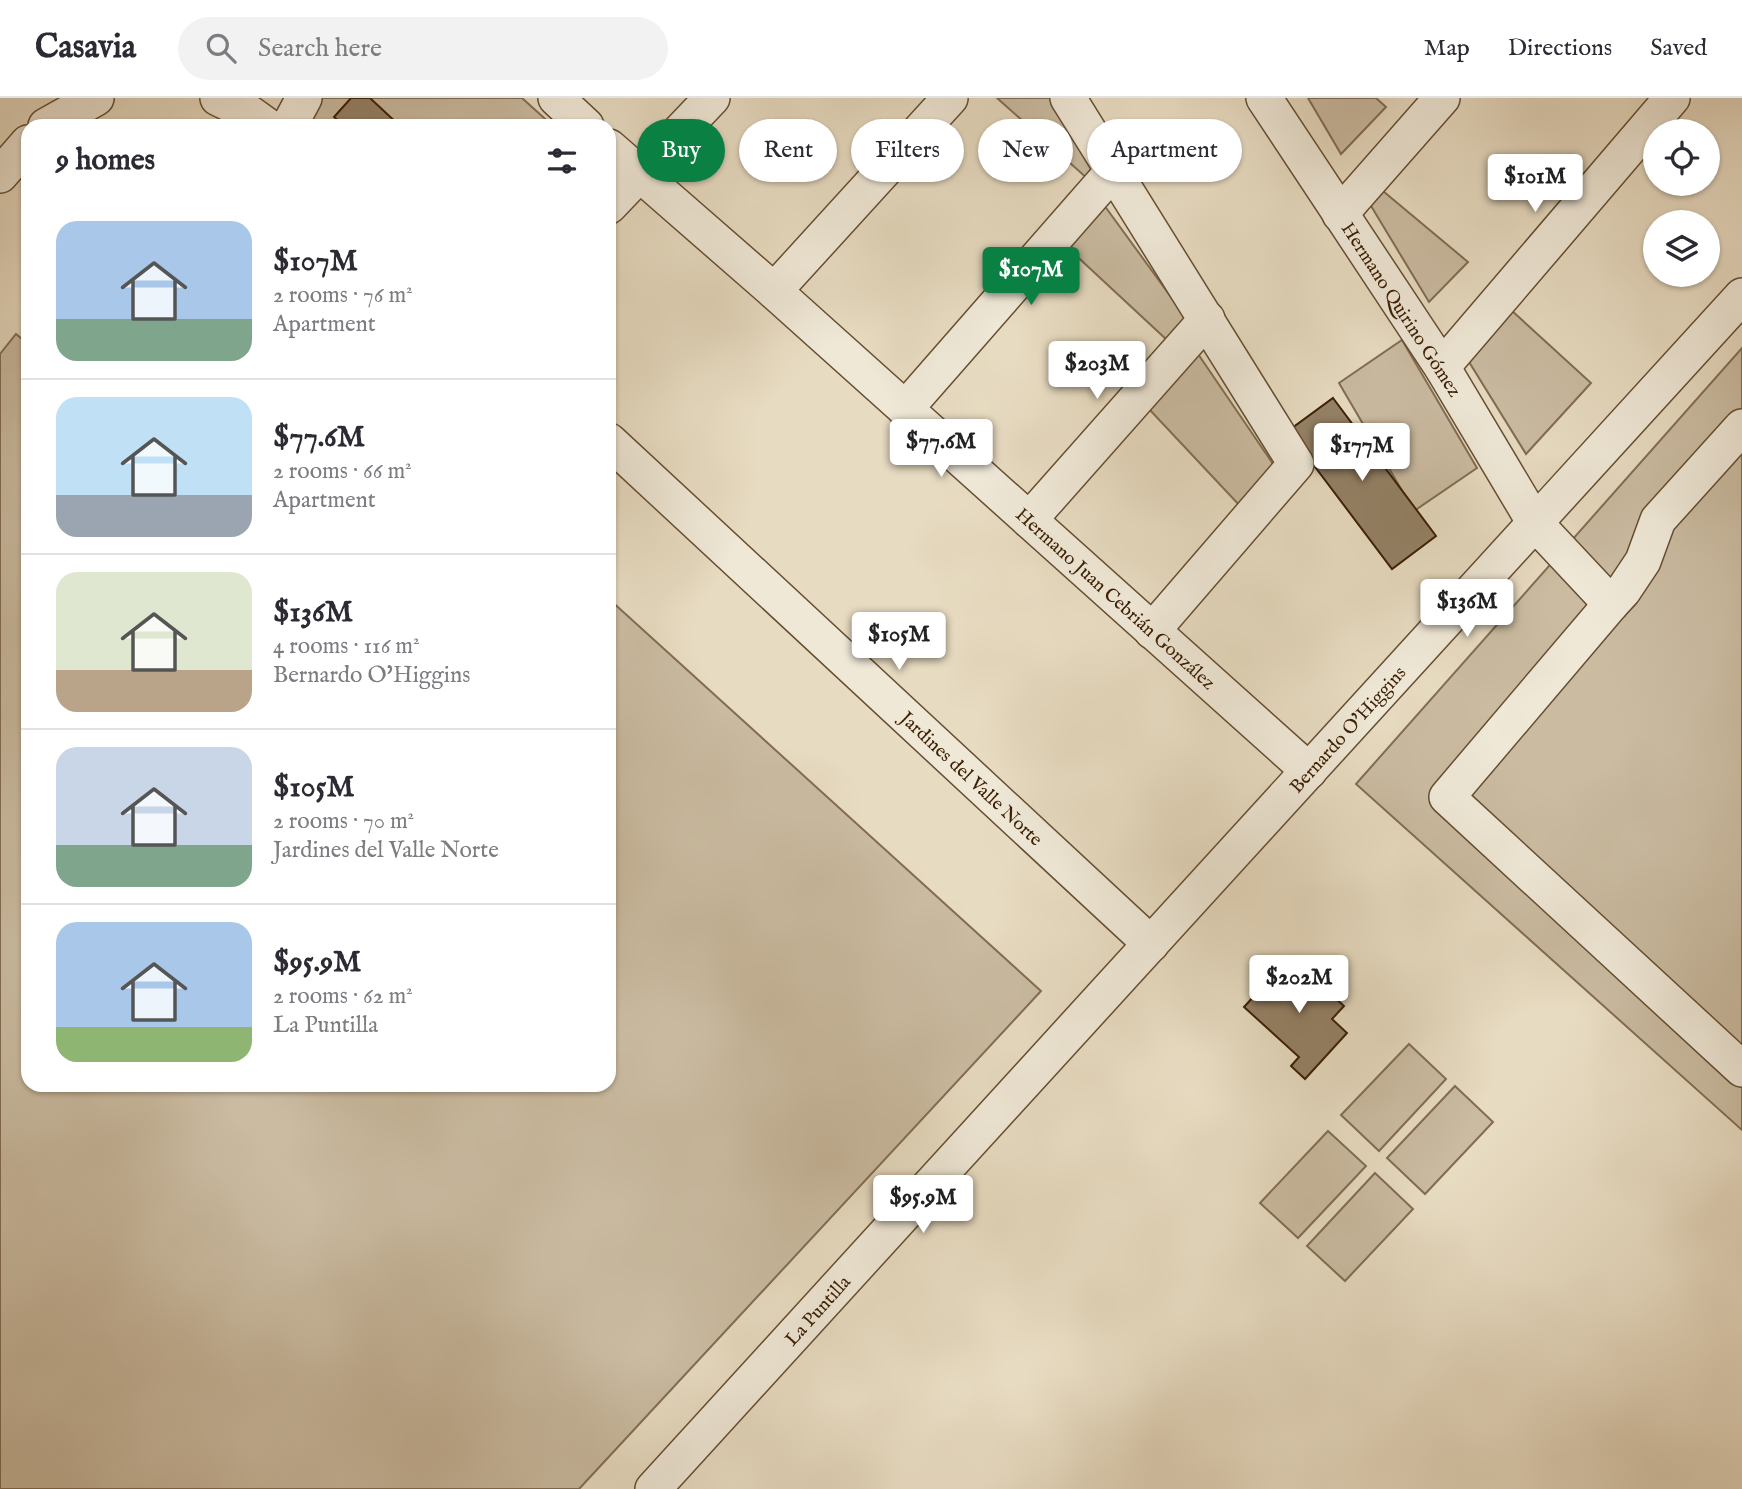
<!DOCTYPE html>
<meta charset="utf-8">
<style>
body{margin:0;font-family:"IM FELL English",serif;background:#f2f2f3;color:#2b2b33;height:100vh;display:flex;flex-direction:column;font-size:26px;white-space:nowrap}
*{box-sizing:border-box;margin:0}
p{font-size:23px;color:#7c7c81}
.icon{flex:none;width:38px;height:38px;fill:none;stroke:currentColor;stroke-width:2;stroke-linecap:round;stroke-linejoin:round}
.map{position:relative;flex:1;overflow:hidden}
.panel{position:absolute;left:21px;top:21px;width:595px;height:973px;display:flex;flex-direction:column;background:#fff;border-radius:21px;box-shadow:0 2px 5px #0004}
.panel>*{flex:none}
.guide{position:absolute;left:637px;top:21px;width:665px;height:63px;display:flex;gap:14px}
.buttons{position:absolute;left:1643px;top:21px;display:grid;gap:14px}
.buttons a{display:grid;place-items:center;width:77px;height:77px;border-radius:50%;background:#fff;box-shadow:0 2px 5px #0004;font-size:35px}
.price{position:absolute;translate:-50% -60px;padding:0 16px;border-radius:7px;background:#fff;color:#222;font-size:23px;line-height:46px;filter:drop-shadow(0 2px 4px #0008)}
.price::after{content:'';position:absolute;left:50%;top:42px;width:21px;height:16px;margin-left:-10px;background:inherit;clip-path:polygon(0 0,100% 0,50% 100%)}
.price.active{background:#0b8043;color:#fff}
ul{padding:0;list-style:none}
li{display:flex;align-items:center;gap:21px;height:175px;padding:0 35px}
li+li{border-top:2px solid #e1e1e2}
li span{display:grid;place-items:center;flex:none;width:196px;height:140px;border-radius:21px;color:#555}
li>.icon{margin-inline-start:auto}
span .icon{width:84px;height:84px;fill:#fffc;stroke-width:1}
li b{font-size:30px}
h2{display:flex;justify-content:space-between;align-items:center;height:84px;padding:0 35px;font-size:30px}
.pill{padding:0 24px;border-radius:32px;background:#fff;box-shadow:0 2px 5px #0004;font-size:24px;line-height:63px}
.pill.active{background:#0b8043;color:#fff}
header{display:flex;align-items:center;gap:42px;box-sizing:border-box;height:98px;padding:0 35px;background:#fff;border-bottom:2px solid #e1e1e2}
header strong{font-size:33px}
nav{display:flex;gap:38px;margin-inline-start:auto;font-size:24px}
.search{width:490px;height:63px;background:#f2f2f3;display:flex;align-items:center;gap:18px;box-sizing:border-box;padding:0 24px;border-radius:38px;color:#7c7c81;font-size:26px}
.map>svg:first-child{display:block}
.green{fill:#cabba1;stroke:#826d52;stroke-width:2}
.building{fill:#948166;stroke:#3b1f03;stroke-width:2}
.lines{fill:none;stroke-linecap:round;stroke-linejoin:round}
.minor-casing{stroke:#664e32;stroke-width:38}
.minor{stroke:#efe8d7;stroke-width:35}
.labels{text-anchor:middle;stroke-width:5;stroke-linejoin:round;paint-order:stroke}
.street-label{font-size:19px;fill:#3b1f03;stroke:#efe8d7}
</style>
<header>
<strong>Casavia</strong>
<div class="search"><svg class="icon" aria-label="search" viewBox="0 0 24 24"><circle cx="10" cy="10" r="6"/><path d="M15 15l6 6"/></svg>Search here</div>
<nav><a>Map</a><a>Directions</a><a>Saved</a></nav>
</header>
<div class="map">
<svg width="1742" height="1391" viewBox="0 0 1742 1391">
<rect width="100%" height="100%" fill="#e7dbc1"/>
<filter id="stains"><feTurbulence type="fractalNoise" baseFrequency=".00286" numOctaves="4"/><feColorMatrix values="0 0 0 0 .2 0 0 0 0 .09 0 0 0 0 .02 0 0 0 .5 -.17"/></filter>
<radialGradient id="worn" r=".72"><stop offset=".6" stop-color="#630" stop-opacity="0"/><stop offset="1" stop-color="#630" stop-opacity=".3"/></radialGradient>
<g class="green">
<polygon points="322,0 522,0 553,28 315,28 311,22"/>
<polygon points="997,0 1057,0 1104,68 1089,82"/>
<polygon points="1308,0 1376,0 1386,9 1341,56"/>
<polygon points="1371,83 1468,164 1429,204 1365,98"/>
<polygon points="1104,107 1187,221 1167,242 1069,151"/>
<polygon points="1510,211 1591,285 1526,356 1466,259"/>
<polygon points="16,236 28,246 28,987 609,987 609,501 1041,893 579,1391 0,1391 0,256"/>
<polygon points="1402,242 1477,370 1414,413 1339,285"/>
<polygon points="1742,250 1742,1032 1356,686"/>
<polygon points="1196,253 1275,369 1241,409 1148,310"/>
<polygon points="1409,946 1446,981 1379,1053 1341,1017"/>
<polygon points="1455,988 1493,1024 1425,1096 1387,1060"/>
<polygon points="1328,1033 1366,1068 1298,1140 1260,1105"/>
<polygon points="1375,1075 1413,1111 1345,1183 1307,1148"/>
</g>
<g class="building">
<polygon points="351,0 370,0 400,28 344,28 334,19"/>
<polygon points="1333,300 1436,438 1392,471 1288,333"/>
<polygon points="1290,859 1344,908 1332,921 1347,935 1305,981 1291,968 1299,959 1244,909"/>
</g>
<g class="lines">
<g class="minor-casing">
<g id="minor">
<polyline points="218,0 249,15 267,28"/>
<polyline points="556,0 586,28"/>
<polyline points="1068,0 1296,366 1152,533"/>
<polyline points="1264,0 1442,269 1535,425 1611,506 1623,493 1643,463 1658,422 1742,329"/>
<polyline points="46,28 96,0"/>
<polyline points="289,28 304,0"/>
<polyline points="609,49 774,193 1309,673"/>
<polyline points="0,77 28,45"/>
<polyline points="609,108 712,0"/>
<polyline points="1340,116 1442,0"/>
<polyline points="774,193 950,0"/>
<polyline points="1442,269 1672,0"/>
<polyline points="905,311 1115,71"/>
<polyline points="609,343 1151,846"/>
<polyline points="1029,422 1207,221"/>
<polyline points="1611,506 1447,699 1742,971"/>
<polyline points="653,1391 1742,198"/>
</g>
</g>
<use href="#minor" class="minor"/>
</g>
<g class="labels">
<g class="street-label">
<text transform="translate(1402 211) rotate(57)" y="7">Hermano Quirino Gómez</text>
<text transform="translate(1116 500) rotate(42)" y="7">Hermano Juan Cebrián González</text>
<text transform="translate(1347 631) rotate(-48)" y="7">Bernardo O'Higgins</text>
<text transform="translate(972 680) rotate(43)" y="7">Jardines del Valle Norte</text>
<text transform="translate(817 1212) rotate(-48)" y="7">La Puntilla</text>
</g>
</g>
<rect width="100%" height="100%" filter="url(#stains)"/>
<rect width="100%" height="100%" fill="url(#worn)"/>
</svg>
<div class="buttons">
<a><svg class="icon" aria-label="locate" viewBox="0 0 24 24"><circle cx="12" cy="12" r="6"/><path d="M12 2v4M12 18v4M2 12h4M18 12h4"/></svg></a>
<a><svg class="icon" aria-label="layers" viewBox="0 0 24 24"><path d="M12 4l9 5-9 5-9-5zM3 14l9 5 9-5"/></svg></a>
</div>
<b class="price" style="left:1535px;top:116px">$101M</b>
<b class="price active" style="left:1031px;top:209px">$107M</b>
<b class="price" style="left:1097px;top:303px">$203M</b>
<b class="price" style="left:941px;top:381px">$77.6M</b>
<b class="price" style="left:1362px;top:385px">$177M</b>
<b class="price" style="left:1467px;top:541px">$136M</b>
<b class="price" style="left:899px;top:574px">$105M</b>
<b class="price" style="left:1299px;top:917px">$202M</b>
<b class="price" style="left:923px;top:1137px">$95.9M</b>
<div class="guide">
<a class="pill active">Buy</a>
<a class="pill">Rent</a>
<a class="pill">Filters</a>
<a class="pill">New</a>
<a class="pill">Apartment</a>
</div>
<section class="panel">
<h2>9 homes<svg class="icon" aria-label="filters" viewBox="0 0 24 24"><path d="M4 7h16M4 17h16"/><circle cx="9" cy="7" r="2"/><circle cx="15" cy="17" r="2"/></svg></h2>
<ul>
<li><span style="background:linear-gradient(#a9c7e8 70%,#7fa58c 0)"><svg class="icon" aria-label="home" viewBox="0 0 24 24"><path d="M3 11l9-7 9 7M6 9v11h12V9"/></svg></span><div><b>$107M</b><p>2 rooms · 76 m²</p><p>Apartment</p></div></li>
<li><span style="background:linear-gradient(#bfe0f5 70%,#9aa5b1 0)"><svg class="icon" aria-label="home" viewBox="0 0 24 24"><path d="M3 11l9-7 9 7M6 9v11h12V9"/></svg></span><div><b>$77.6M</b><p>2 rooms · 66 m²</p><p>Apartment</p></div></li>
<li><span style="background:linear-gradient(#dfe7d0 70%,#b9a48a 0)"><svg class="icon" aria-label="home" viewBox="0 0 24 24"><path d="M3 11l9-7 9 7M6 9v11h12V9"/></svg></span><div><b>$136M</b><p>4 rooms · 116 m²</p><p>Bernardo O'Higgins</p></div></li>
<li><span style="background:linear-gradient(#c9d6e8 70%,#7fa58c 0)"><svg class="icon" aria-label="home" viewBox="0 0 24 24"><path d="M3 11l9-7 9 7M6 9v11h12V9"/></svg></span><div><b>$105M</b><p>2 rooms · 70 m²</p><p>Jardines del Valle Norte</p></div></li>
<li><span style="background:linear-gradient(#a9c7e8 75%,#8fb573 0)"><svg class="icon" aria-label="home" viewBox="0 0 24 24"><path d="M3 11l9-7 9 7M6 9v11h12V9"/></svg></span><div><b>$95.9M</b><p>2 rooms · 62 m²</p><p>La Puntilla</p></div></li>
</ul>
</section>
</div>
